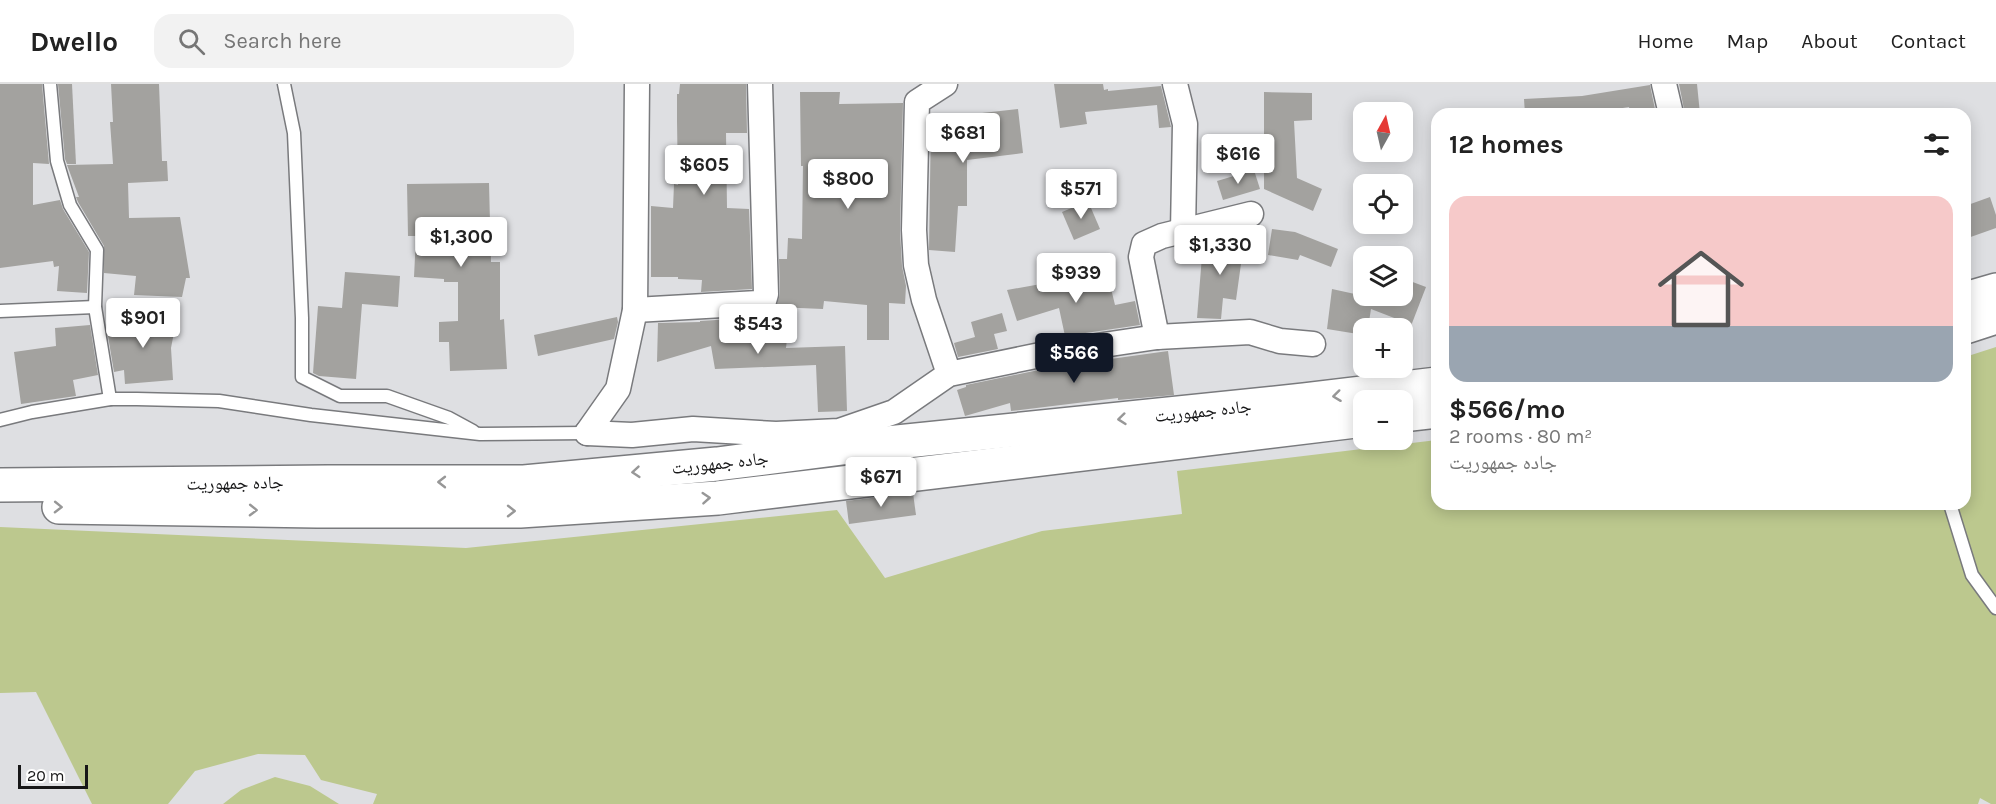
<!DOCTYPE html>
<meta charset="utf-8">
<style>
body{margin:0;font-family:Karla,"Noto Naskh Arabic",sans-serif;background:#f2f2f2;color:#222;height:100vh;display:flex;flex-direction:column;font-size:22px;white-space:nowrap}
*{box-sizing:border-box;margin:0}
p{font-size:20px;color:#767676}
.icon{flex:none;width:33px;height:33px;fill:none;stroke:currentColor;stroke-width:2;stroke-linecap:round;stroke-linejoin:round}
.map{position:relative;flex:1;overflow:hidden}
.details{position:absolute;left:1431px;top:24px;width:540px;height:402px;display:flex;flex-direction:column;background:#fff;border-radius:18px;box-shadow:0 3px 15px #0003}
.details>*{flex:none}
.needle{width:39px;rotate:8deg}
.buttons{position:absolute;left:1353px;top:18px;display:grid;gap:12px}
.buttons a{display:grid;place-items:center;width:60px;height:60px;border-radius:12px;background:#fff;box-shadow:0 3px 15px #0003;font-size:30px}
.scale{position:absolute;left:18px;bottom:15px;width:70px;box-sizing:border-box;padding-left:6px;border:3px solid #171718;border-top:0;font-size:16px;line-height:21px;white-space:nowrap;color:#171718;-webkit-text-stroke:4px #fff;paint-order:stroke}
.price{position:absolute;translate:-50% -51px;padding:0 14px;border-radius:6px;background:#fff;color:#222;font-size:20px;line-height:39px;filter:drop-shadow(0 2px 3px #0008)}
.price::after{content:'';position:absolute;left:50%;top:36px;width:18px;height:14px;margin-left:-9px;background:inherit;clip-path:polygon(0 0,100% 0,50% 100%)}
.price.selected{background:#111827;color:#fff}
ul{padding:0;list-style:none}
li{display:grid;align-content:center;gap:12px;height:318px;padding:0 18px}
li+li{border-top:2px solid #e0e0e0}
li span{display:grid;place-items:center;height:186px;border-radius:18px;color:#555}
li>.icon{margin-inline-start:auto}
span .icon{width:108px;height:108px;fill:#fffc;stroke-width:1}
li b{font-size:26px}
h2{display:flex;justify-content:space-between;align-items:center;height:72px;padding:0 18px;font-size:26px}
header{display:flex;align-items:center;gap:36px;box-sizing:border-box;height:84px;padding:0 30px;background:#fff;border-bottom:2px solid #e0e0e0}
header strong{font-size:28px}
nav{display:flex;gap:33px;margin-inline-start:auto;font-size:21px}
.search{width:420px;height:54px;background:#f2f2f2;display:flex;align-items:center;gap:15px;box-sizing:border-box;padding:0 21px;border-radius:18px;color:#767676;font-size:22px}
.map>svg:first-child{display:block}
.green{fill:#bcc88e}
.building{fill:#a3a29f}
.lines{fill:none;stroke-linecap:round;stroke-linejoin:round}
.lane-casing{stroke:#797a7d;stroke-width:15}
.street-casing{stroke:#797a7d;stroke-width:27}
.secondary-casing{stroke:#797a7d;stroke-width:36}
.lane{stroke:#fff;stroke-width:12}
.street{stroke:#fff;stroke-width:24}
.secondary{stroke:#fff;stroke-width:33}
.oneway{stroke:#979797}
.labels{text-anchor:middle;stroke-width:6;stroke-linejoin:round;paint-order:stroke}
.street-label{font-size:18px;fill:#171718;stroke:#fff}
</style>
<header>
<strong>Dwello</strong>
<div class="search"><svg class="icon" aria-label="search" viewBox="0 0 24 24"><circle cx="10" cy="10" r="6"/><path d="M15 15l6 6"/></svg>Search here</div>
<nav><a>Home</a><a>Map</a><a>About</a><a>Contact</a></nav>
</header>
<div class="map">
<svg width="1996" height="720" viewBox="0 0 1996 720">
<rect width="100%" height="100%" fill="#dedfe2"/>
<g class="green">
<polygon points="1996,263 1996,720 1991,720 1980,714 1978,720 373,720 377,710 321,696 305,671 258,670 195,687 168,720 92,720 36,608 0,609 0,443 466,464 837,426 885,494 1042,447 1182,430 1177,387 1437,356 1437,420 1965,420 1965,273"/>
<polygon points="275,693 310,702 339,720 223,720 241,706"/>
</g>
<g class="building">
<polygon points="0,0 42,0 49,80 33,79 33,121 60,116 63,125 89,168 87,209 57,207 59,182 54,183 53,177 0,184"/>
<polygon points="58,0 72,0 76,80 67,80 65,75"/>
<polygon points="111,0 159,0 162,77 167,77 168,97 128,99 129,134 180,133 190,194 186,194 182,213 134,211 136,192 104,189 104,162 78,118 76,113 79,113 67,81 113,80 110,38 113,38"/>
<polygon points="680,0 746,0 747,49 726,49 727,124 749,125 752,205 701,208 702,196 678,195 678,193 651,193 651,122 673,124 674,100 678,101 677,37 677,10 679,10"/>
<polygon points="1054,0 1103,0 1104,6 1108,5 1108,7 1161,2 1171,43 1159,44 1157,21 1085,28 1087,40 1060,44"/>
<polygon points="1679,0 1697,0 1700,30 1685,30"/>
<polygon points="1650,1 1656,30 1630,30 1629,23 1585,30 1525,30 1524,15 1582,12"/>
<polygon points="800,8 840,8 839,20 903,19 900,147 902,182 906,202 905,220 889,219 889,256 867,256 867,221 824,217 823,225 776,223 780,210 779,175 787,175 788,154 802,155 803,82 801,82"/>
<polygon points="1264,8 1312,9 1312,36 1294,37 1297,94 1322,105 1313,127 1264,105"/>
<polygon points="1018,25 1023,69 967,76 967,122 958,122 955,168 929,166 931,34 955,29 955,32"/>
<polygon points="1254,86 1260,105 1223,116 1217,97"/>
<polygon points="489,99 491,178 500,178 500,236 504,235 507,285 450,287 449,258 439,258 439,238 458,237 458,198 444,198 444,195 414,193 416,152 408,152 407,100"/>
<polygon points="1990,113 1996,131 1996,144 1965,155 1965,122"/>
<polygon points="1088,117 1100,145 1074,156 1062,128"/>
<polygon points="1272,145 1295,148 1338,165 1331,183 1300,171 1298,176 1268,171"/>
<polygon points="1233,149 1245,151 1236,216 1223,214 1221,235 1197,234 1202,172 1216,174 1219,153"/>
<polygon points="345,188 400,192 398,223 362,220 356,295 319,292 313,289 318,222 342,224"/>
<polygon points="1107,188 1115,221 1135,217 1140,241 1065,252 1059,224 1017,237 1007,206"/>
<polygon points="1402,194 1426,203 1404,260 1402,237 1371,225 1368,244 1364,244 1364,251 1327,245 1332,205 1364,212 1402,212"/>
<polygon points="1002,229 1007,247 994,250 998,265 958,273 954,259 975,253 971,238"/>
<polygon points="177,233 171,264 173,296 125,300 124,286 114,288 106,240 126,238 132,239 132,237"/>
<polygon points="617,233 618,238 614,255 538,272 534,251"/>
<polygon points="732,235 730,252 787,255 786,264 845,262 847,327 818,328 816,281 715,285 711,262 657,278 658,239 700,238 700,237"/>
<polygon points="90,241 98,291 73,296 76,312 21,320 14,268 56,262 55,244"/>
<polygon points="1168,267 1174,311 1118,316 1118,314 1011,327 1010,319 965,332 957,306 966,303 966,301 1053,283"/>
<polygon points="913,409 916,431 849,440 846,417"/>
</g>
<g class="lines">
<g class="lane-casing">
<g id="lane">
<polyline points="50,0 57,77 70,121 97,166 95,223 110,315"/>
<polyline points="284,0 294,49 302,234 302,293 340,312 387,312 449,334 473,347"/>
<polyline points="0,227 95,223"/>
<polyline points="0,336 32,328 110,315 137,315 219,317 311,331 480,350 587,349"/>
<polyline points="1950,420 1972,491 1996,524"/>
</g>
</g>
<g class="street-casing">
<g id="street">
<polyline points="945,0 917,18 914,146 916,181 924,216 949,290"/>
<polyline points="1175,0 1185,40 1183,147"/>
<polyline points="1664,0 1671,30"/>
<polyline points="635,226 758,219 764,217 766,210 760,0"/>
<polyline points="1157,253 1141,173 1144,160 1162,152 1251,130"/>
<polyline points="587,349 632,351 693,345 776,350 839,347 894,328 949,290 1050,269 1157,253 1250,248 1280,257 1313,260"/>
<polyline points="587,349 618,305 635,226 637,0"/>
</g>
</g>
<g class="secondary-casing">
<g id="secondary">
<polyline points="1965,215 1996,206"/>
<polyline points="1965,243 1996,233"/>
<polyline points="1402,331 1437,327"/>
<polyline points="0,401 328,398 524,398 717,380 858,362 1304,316 1437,300"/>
<polyline points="59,423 317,427 520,427 718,414 1364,336"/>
</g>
</g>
<use href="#lane" class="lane"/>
<use href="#street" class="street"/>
<use href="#secondary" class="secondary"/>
</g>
<defs><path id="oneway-chevron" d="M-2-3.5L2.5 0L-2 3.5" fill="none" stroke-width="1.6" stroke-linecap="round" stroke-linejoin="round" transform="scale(1.5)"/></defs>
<g class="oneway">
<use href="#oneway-chevron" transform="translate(1337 312) rotate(173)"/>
<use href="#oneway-chevron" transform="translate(1122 335) rotate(174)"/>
<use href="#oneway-chevron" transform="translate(636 388) rotate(175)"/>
<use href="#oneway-chevron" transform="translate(442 398) rotate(-180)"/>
<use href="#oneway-chevron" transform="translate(706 414) rotate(-4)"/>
<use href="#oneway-chevron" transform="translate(58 423) rotate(1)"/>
<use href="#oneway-chevron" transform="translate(253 426) rotate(1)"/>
<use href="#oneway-chevron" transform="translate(511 427)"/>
</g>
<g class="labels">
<g class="street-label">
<text transform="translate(1203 327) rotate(-6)" y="6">جاده جمهوریت</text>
<text transform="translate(720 379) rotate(-6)" y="6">جاده جمهوریت</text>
<text transform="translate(235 399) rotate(-1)" y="6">جاده جمهوریت</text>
</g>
</g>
</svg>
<div class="buttons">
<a><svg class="needle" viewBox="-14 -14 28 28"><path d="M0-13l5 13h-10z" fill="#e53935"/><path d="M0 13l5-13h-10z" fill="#767676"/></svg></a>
<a><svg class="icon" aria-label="locate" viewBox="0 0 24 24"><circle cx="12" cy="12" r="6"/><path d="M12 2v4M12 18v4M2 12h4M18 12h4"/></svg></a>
<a><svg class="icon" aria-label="layers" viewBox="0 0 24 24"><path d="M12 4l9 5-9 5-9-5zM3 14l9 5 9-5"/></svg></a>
<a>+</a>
<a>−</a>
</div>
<div class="scale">20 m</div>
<b class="price" style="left:963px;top:80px">$681</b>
<b class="price" style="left:1238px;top:101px">$616</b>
<b class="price" style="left:704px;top:112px">$605</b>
<b class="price" style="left:848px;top:126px">$800</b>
<b class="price" style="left:1081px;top:136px">$571</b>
<b class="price" style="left:461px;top:184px">$1,300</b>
<b class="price" style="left:1220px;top:192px">$1,330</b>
<b class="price" style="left:1076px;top:220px">$939</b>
<b class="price" style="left:143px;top:265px">$901</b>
<b class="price" style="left:758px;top:271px">$543</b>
<b class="price selected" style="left:1074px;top:300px">$566</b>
<b class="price" style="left:881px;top:424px">$671</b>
<section class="details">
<h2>12 homes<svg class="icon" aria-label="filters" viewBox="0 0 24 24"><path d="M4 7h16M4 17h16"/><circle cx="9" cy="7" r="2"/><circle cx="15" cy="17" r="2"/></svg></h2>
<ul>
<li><span style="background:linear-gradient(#f6c9c9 70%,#9aa5b1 0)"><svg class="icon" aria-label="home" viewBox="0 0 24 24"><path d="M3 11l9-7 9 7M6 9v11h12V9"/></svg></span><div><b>$566/mo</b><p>2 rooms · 80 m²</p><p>جاده جمهوریت</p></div></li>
</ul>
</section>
</div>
